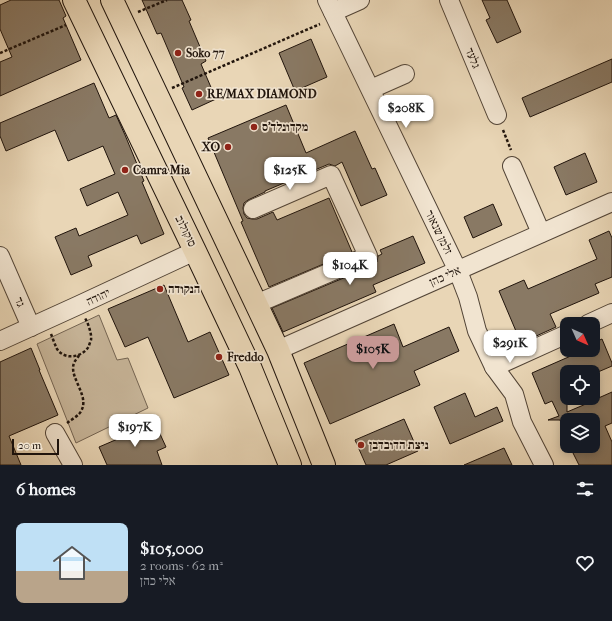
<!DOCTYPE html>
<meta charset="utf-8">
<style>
body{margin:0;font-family:"IM FELL French Canon","Frank Ruhl Libre",serif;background:#20242c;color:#f1f3f6;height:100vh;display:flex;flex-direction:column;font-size:15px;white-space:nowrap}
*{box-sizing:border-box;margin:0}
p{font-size:13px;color:#9ea1a6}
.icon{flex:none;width:22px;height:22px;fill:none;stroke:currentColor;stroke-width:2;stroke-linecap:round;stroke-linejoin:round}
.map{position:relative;height:465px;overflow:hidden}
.panel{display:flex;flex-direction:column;background:#171b24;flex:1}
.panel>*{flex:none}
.needle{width:26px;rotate:135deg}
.tools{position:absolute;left:560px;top:317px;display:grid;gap:8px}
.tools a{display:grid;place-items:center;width:40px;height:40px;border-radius:8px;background:#171b24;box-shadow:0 2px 10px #0003;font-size:20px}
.scale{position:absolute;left:12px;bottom:10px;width:47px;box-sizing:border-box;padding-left:4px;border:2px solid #20140c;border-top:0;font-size:11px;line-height:14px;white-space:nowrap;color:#20140c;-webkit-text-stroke:3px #f1e4d0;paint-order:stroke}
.price{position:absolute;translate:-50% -34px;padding:0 9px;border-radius:8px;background:#fff;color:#222;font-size:13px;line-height:26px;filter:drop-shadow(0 1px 2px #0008)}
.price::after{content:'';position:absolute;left:50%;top:24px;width:12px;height:9px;margin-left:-6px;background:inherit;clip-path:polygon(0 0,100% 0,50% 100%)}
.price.selected{background:#c59692;color:#111}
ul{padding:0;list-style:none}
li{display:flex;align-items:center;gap:12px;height:100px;padding:0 16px}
li span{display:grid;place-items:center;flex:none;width:112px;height:80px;border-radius:8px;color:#555}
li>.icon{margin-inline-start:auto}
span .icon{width:48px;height:48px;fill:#fffc;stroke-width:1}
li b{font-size:17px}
h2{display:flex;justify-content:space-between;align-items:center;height:48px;padding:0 16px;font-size:17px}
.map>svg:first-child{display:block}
.green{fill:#c7b599;stroke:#746452}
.building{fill:#897964;stroke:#20140c}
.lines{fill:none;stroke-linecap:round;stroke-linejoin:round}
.minor-casing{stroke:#524436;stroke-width:20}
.major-casing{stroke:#20140c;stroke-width:24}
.path{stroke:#20140c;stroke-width:2.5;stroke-dasharray:3 2;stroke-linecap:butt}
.minor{stroke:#f1e4d0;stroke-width:18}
.major{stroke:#e9d6b6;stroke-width:22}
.poi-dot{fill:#8f2418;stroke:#f1e4d0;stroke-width:1.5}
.labels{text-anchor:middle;stroke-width:3.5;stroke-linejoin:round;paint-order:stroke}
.poi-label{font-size:12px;font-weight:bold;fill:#20140c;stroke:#f1e4d0;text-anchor:start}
.street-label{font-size:12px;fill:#20140c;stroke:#f1e4d0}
</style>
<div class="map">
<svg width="612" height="465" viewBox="0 0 612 465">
<rect width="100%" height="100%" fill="#e9d6b6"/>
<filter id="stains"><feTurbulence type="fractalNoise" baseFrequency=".005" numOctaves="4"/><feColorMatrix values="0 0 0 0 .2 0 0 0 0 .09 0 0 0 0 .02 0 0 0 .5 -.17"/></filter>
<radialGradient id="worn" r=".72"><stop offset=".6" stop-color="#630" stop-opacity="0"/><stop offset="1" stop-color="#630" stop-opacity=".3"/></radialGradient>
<polygon class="green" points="99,315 117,360 128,358 148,408 76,443 37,344"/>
<g class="building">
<polygon points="11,0 59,0 66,16 63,18 81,60 0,96 0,62 12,57 0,29 0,5"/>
<polygon points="142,0 182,0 191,20 189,21 206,61 201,64 216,99 192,110 182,88 184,87 161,33 157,34"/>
<polygon points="482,0 507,0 521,32 497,43 486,20 490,18"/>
<polygon points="311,39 327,77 295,91 279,53"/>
<polygon points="612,59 612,82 530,117 522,98"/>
<polygon points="94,83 109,118 116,115 125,135 144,181 142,182 164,234 141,244 137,235 88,256 92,266 71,275 55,237 76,228 79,236 128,215 118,192 87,206 80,189 115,174 103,146 68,161 55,130 6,151 0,136 0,123"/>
<polygon points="286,105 306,153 355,131 372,169 375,168 387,195 361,206 342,162 335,166 329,164 265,191 265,192 248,200 244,203 243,208 244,214 247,218 252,219 257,219 273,212 277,220 329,198 352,252 269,287 241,222 243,221 208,138"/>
<polygon points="585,153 597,182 566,195 554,167"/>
<polygon points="493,204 502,225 473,238 464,217"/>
<polygon points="609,231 612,238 612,277 595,284 599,293 550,314 556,327 521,343 499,291 524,280 528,289 597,259 589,240"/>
<polygon points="413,236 425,263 373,285 376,292 283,332 272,308 372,266 377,262 378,256 382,254 380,250"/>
<polygon points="164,285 188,342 210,332 229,375 174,398 148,337 125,347 108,309"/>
<polygon points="394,324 403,347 449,327 459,351 414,371 420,385 330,424 304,363"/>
<polygon points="602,339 612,363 612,366 598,372 567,372 567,412 593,401 593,398 594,400 612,392 612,423 605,426 612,442 612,465 579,465 573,453 589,446 593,446 593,420 567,420 567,435 560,420 548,420 559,416 552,401 545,404 532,373 573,355 571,350 593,350 593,343"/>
<polygon points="31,348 40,370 39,370 58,415 9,436 21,465 0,465 0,362"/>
<polygon points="465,393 475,417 497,407 503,421 450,444 434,407"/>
<polygon points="404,419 418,451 386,465 366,465 355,440"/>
<polygon points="155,423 166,447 157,451 162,465 107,465 99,447"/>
<polygon points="504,448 512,465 464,465"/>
</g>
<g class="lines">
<g class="minor-casing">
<g id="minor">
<polyline points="327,0 458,271 468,297 477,331 494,367 514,394 522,422 544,465"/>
<polyline points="449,0 497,115"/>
<polyline points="333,12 360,0"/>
<polyline points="371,89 405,74"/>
<polyline points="512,166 541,233"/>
<polyline points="253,209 331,175 368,256 256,304"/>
<polyline points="0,256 31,327"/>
<polyline points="588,324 612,313"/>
<polyline points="0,341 79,305 195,251"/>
<polyline points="278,350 612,202"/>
<polyline points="494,367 567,334"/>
<polyline points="55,433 73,465"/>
</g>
</g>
<g class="major-casing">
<g id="major">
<polyline points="74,0 195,251 250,367 290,465"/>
<polyline points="112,0 278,350 324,465"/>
</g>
</g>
<g class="path">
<polyline points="138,12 167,0"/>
<polyline points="0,53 66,25"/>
<polyline points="172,88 320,24"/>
<polyline points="503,130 511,150"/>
<path d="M51,334C53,339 55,345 57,349C65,361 83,357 89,346C89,345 91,340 91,340C92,334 88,323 85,318"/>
<path d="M67,423C71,420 76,417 79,414C93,398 68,378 74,363C75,360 78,358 79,355"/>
</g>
<use href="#minor" class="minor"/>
<use href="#major" class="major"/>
</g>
<g class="poi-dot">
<circle cx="178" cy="53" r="4"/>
<circle cx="199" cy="94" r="4"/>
<circle cx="254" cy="127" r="4"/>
<circle cx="228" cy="147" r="4"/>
<circle cx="125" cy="170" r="4"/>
<circle cx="160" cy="289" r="4"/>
<circle cx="219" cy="357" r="4"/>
<circle cx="361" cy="445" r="4"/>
</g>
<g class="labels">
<g class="poi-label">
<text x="186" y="57">Soko 77</text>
<text x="207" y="98">RE/MAX DIAMOND</text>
<text x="262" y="131">מקדונלד'ס</text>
<text x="220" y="151" text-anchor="end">XO</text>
<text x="133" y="174">Camra Mia</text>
<text x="168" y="293">הנקודה</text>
<text x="227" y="361">Freddo</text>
<text x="369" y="449">ניצת הדובדבן</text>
</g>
<g class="street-label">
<text transform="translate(473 58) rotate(68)" y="4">גלעד</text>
<text transform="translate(186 231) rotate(64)" y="4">סוקולוב</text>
<text transform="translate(439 232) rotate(64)" y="4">זלמן שנאור</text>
<text transform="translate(445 276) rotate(-24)" y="4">אלי כהן</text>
<text transform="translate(98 297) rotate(-25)" y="4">יהודה</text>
<text transform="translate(20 302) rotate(66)" y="4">גד</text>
</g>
</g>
<rect width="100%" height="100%" filter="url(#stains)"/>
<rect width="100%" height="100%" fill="url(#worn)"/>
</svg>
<div class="tools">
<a><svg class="needle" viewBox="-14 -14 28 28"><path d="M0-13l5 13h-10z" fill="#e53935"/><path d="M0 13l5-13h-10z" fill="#9ea1a6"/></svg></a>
<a><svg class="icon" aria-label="locate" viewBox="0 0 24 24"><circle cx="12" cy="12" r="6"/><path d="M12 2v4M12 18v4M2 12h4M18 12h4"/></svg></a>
<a><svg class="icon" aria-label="layers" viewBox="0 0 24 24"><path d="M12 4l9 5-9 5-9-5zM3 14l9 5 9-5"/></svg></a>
</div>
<div class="scale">20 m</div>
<b class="price" style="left:406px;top:129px">$208K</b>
<b class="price" style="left:290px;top:191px">$125K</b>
<b class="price" style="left:350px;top:286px">$104K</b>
<b class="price" style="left:510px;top:364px">$291K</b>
<b class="price selected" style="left:373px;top:370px">$105K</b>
<b class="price" style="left:135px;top:448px">$197K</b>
</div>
<section class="panel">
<h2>6 homes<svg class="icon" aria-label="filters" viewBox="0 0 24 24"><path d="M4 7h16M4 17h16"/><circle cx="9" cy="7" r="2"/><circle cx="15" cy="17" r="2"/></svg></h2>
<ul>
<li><span style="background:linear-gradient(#bfe0f5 60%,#b9a48a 0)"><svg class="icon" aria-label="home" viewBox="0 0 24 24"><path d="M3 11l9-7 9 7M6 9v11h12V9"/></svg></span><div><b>$105,000</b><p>2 rooms · 62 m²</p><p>אלי כהן</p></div><svg class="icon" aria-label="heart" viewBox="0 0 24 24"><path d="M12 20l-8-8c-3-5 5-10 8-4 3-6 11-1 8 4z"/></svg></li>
</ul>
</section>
